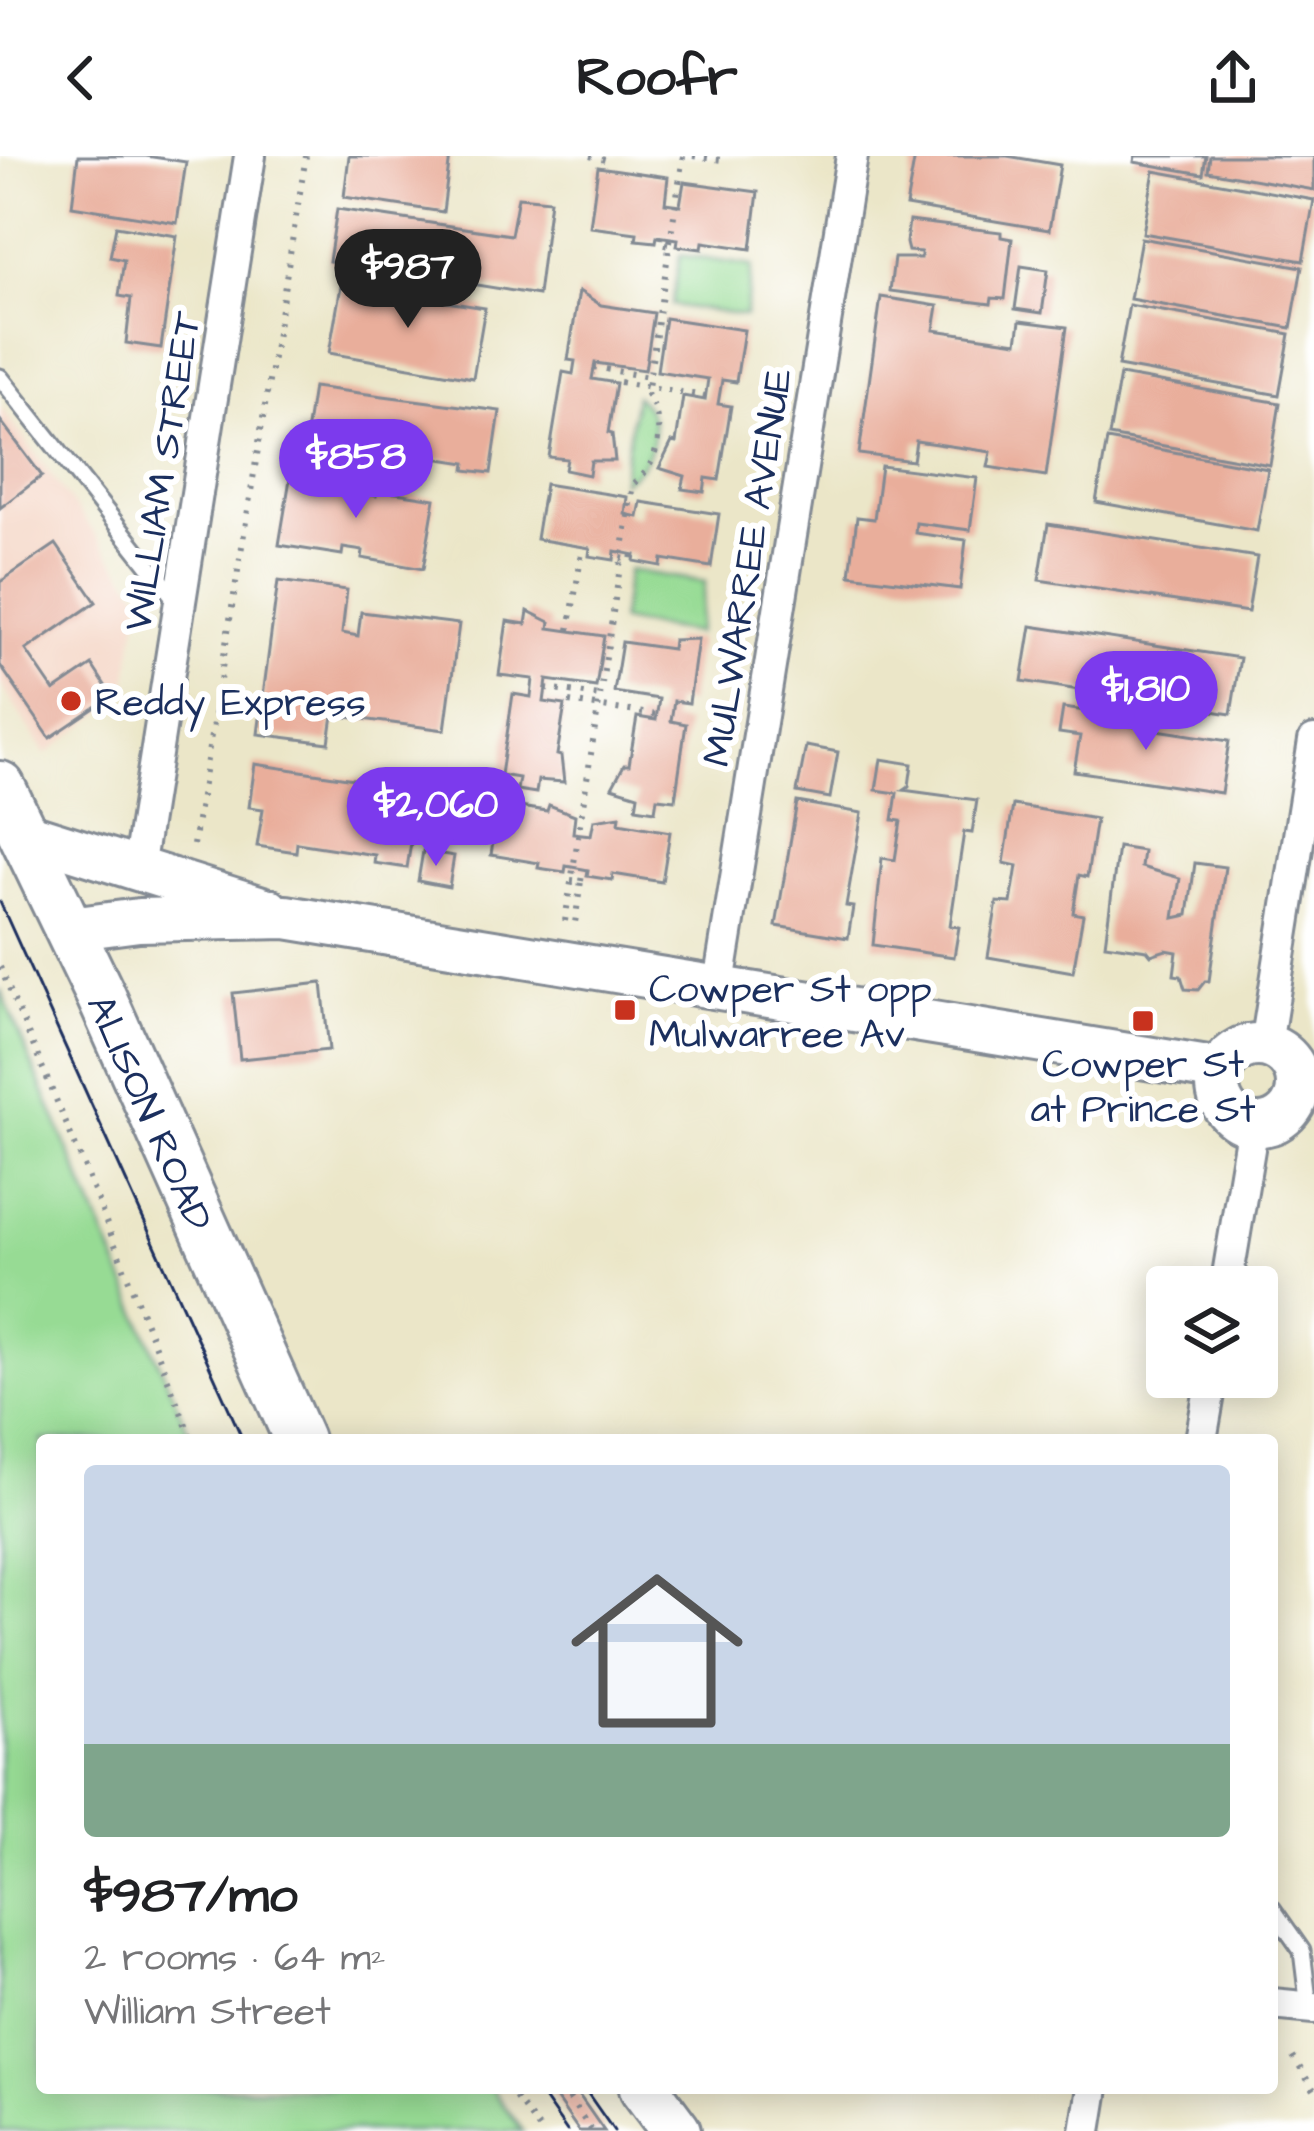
<!DOCTYPE html>
<meta charset="utf-8">
<style>
body{margin:0;font-family:"Architects Daughter",sans-serif;background:#f2f2f2;color:#202124;height:100vh;display:flex;flex-direction:column;font-size:45px;white-space:nowrap}
*{box-sizing:border-box;margin:0}
p{font-size:39px;color:#757577}
.icon{flex:none;width:66px;height:66px;fill:none;stroke:currentColor;stroke-width:2;stroke-linecap:round;stroke-linejoin:round}
.map{position:relative;flex:1;overflow:hidden}
.panel{position:absolute;left:36px;top:1278px;width:1242px;height:660px;display:flex;flex-direction:column;background:#fff;border-radius:12px;box-shadow:0 6px 30px #0003}
.panel>*{flex:none}
.fabs{position:absolute;left:1146px;top:1110px;display:grid;gap:24px}
.fabs a{display:grid;place-items:center;width:132px;height:132px;border-radius:12px;background:#fff;box-shadow:0 6px 30px #0003;font-size:60px}
.price{position:absolute;translate:-50% -102px;padding:0 27px;border-radius:42px;background:#7c3aed;color:#fff;font-size:39px;line-height:78px;filter:drop-shadow(0 3px 6px #0008)}
.price::after{content:'';position:absolute;left:50%;top:72px;width:36px;height:27px;margin-left:-18px;background:inherit;clip-path:polygon(0 0,100% 0,50% 100%)}
.price.on{background:#222;color:#fff}
ul{padding:0;list-style:none}
li{display:grid;align-content:center;gap:24px;height:636px;padding:0 48px}
li+li{border-top:3px solid #e0e0e0}
li span{display:grid;place-items:center;height:372px;border-radius:12px;color:#555}
li>.icon{margin-inline-start:auto}
span .icon{width:216px;height:216px;fill:#fffc;stroke-width:1}
li b{font-size:51px}
header{display:flex;justify-content:space-between;align-items:center;height:156px;padding:0 48px;background:#fff;font-size:54px;font-weight:700}
.map>svg:first-child{display:block}
.built{fill:#f4d3c1}
.green{fill:#97db94;stroke:#598579;stroke-width:3}
.building{fill:#e9ae9b}
.lines{fill:none;stroke-linecap:round;stroke-linejoin:round}
.lane-casing{stroke:#838a93;stroke-width:21}
.street-casing{stroke:#838a93;stroke-width:36}
.secondary-casing{stroke:#838a93;stroke-width:48}
.primary-casing{stroke:#838a93;stroke-width:54}
.path{stroke:#838a93;stroke-width:6;stroke-dasharray:3 9;stroke-linecap:butt}
.lane{stroke:#fff;stroke-width:15}
.street{stroke:#fff;stroke-width:30}
.secondary{stroke:#fff;stroke-width:42}
.primary{stroke:#fff;stroke-width:48}
.tram{stroke:#1b2f5e;stroke-width:3}
.poi-dot{fill:#c8321e;stroke:#fff;stroke-width:4.5}
.labels{text-anchor:middle;stroke-width:12;stroke-linejoin:round;paint-order:stroke}
.street-label{font-size:39px;fill:#1b2f5e;stroke:#fff}
.poi-label{font-size:39px;fill:#1b2f5e;stroke:#fff;text-anchor:start}
</style>
<header><svg class="icon" aria-label="back" viewBox="0 0 24 24"><path d="M15 5l-7 7 7 7"/></svg>Roofr<svg class="icon" aria-label="share" viewBox="0 0 24 24"><path d="M12 15V3M7 8l5-5 5 5M5 13v7h14v-7"/></svg></header>
<div class="map">
<svg width="1314" height="1975" viewBox="0 0 1314 1975">
<rect width="100%" height="100%" fill="#fff"/>
<filter id="ink" filterUnits="userSpaceOnUse"><feTurbulence type="fractalNoise" baseFrequency=".00833" numOctaves="2"/><feDisplacementMap in="SourceGraphic" scale="24" xChannelSelector="R" yChannelSelector="G"/><feConvolveMatrix kernelMatrix="1 2 1 2 8 2 1 2 1" color-interpolation-filters="sRGB"/></filter>
<filter id="wash" filterUnits="userSpaceOnUse"><feTurbulence type="fractalNoise" baseFrequency=".004" numOctaves="4" result="noise"/><feDisplacementMap in="SourceGraphic" scale="48" xChannelSelector="R" yChannelSelector="G"/><feGaussianBlur stdDeviation="2.7" result="paint"/><feColorMatrix in="noise" values="0 0 0 0 0 0 0 0 0 0 0 0 0 0 0 0 0 1.4 0 .05"/><feComposite in="paint" operator="in"/></filter>
<g filter="url(#wash)">
<rect width="100%" height="100%" fill="#ebe6c8"/>
<polygon class="built" points="0,250 141,440 125,540 46,598 0,527"/>
<g class="green">
<polygon points="680,99 752,110 745,160 672,149"/>
<path d="M635,240C667,261 653,311 622,325Z"/>
<polygon points="628,414 705,426 697,477 620,465"/>
<polygon points="0,833 192,1284 42,1284 42,1932 491,1932 523,1975 0,1975"/>
</g>
<g id="blocks">
<g class="building">
<polygon points="78,0 146,0 186,6 177,67 72,50"/>
<polygon points="349,0 450,0 443,56 344,41"/>
<polygon points="915,0 1007,0 1060,9 1049,74 906,50"/>
<polygon points="1135,0 1206,0 1203,18 1134,6"/>
<polygon points="1210,0 1314,0 1314,34 1208,15"/>
<polygon points="598,11 668,21 665,47 680,49 684,26 758,36 751,93 703,86 702,93 677,90 678,83 657,80 656,86 636,84 637,77 590,71"/>
<polygon points="1154,15 1314,44 1303,105 1143,77"/>
<polygon points="518,41 550,44 538,139 329,105 337,53 511,79"/>
<polygon points="909,65 1001,76 1001,81 1012,83 1005,143 992,142 991,148 890,135 894,102 921,102 921,96 908,95 906,87"/>
<polygon points="116,70 177,80 161,192 126,187 131,142 119,140 124,104 110,101"/>
<polygon points="1141,82 1302,111 1291,172 1130,143"/>
<polygon points="1021,110 1048,114 1042,157 1015,153"/>
<polygon points="341,130 405,141 406,131 436,136 434,144 485,152 473,222 329,197"/>
<polygon points="579,135 601,149 654,157 645,214 595,207 592,223 616,227 608,277 612,278 615,305 591,305 589,319 565,314 567,303 549,301 563,216 573,218 575,205 568,204"/>
<polygon points="881,141 938,150 934,174 1017,186 1020,165 1067,171 1046,320 988,311 991,296 916,285 913,305 859,298"/>
<polygon points="1129,149 1290,178 1279,239 1118,210"/>
<polygon points="665,162 744,174 736,226 722,224 718,248 731,250 719,324 706,322 704,336 682,333 685,320 659,312 672,286 676,287 683,240 705,244 708,223 657,215"/>
<polygon points="1120,219 1280,247 1270,309 1109,280"/>
<polygon points="313,231 500,255 491,317 465,314 466,307 395,296 393,304 304,291"/>
<polygon points="0,264 42,320 0,352"/>
<polygon points="1107,284 1268,313 1257,375 1096,346"/>
<polygon points="881,310 977,322 970,374 916,367 915,377 966,384 960,433 850,419 857,361 874,363"/>
<polygon points="291,317 349,326 348,335 376,340 377,334 435,343 423,413 362,402 363,395 343,392 342,399 279,389"/>
<polygon points="545,328 627,341 625,358 638,361 641,346 719,358 711,411 662,403 661,410 634,405 635,399 615,395 614,404 589,400 590,392 536,383"/>
<polygon points="1048,368 1257,401 1248,456 1039,424"/>
<polygon points="56,388 96,446 26,494 54,535 92,509 112,540 50,582 0,509 0,426"/>
<polygon points="278,425 347,434 342,477 358,480 361,456 459,468 445,574 347,561 349,547 335,545 329,587 258,578"/>
<polygon points="528,455 550,466 549,472 604,480 596,531 547,524 544,546 565,549 557,599 561,600 564,626 538,624 536,637 517,634 519,622 501,619 513,538 531,541 533,523 499,519 507,465 526,468"/>
<polygon points="1031,470 1240,502 1231,558 1022,525"/>
<polygon points="698,483 689,547 674,545 671,565 686,568 675,644 657,642 655,655 636,652 638,639 612,631 624,609 629,609 637,561 656,564 659,543 614,536 622,486 672,493 673,484"/>
<polygon points="1063,552 1093,556 1092,564 1229,585 1221,637 1074,615 1080,580 1059,577"/>
<polygon points="806,590 838,596 830,642 797,636"/>
<polygon points="881,603 912,608 909,630 903,634 977,644 972,677 964,676 950,770 959,771 954,801 873,789 882,702 895,704 901,665 893,664 897,637 876,634"/>
<polygon points="255,608 433,635 426,676 413,674 407,712 374,707 375,699 297,687 296,696 257,690 263,653 249,651"/>
<polygon points="797,646 862,657 846,750 853,751 848,782 776,770"/>
<polygon points="499,648 547,655 549,649 575,659 573,677 591,679 594,664 620,660 619,667 670,676 662,726 613,718 612,724 587,720 588,714 583,713 566,710 565,716 538,712 539,707 491,699"/>
<polygon points="1013,649 1096,663 1087,721 1079,719 1073,757 1083,759 1073,816 988,801 997,746 1011,747 1017,710 1004,707"/>
<polygon points="1118,691 1143,695 1141,711 1180,722 1174,762 1188,759 1195,707 1225,711 1209,825 1205,825 1198,834 1185,833 1181,820 1174,819 1177,796 1166,794 1151,799 1147,794 1105,788"/>
<polygon points="423,695 454,700 449,731 418,725"/>
<polygon points="322,827 329,894 240,903 233,837"/>
<polygon points="549,1932 574,1932 604,1975 579,1975"/>
</g>
</g>
</g>
<g filter="url(#ink)">
<use href="#blocks" fill-opacity="0" stroke="#838a93" stroke-width="3"/>
<g class="lines">
<g class="lane-casing">
<g id="lane">
<polyline points="0,221 177,445"/>
<polyline points="1272,1752 1302,1795 1309,1852"/>
</g>
</g>
<g class="street-casing">
<g id="street">
<polyline points="138,713 250,0"/>
<polyline points="718,834 852,0"/>
<polyline points="1266,889 1314,585"/>
<polyline points="1226,1131 1253,969"/>
<polyline points="1201,1284 1212,1221"/>
<polyline points="1272,1848 1314,1852"/>
<polyline points="1086,1975 1093,1932"/>
</g>
</g>
<g class="secondary-casing">
<g id="secondary">
<polyline points="26,678 268,754"/>
<polyline points="70,773 139,764 286,761 1220,914"/>
<circle cx="1258" cy="929" r="40"/>
</g>
</g>
<g class="primary-casing">
<g id="primary">
<polyline points="0,630 101,840 299,1284"/>
<polyline points="644,1932 676,1975"/>
</g>
</g>
<g class="path">
<polyline points="590,0 605,4 604,12"/>
<polyline points="693,0 721,4 721,0"/>
<polyline points="661,80 660,87 670,89"/>
<polyline points="594,211 649,221"/>
<polyline points="620,226 705,240"/>
<polyline points="621,402 631,404 632,398"/>
<polyline points="569,474 583,390"/>
<polyline points="546,533 600,540"/>
<polyline points="569,546 657,559"/>
<polyline points="193,689 306,0"/>
<polyline points="571,724 581,725 575,767"/>
<polyline points="581,725 583,713"/>
<path d="M565,765L633,328C661,307 666,267 647,238L683,0"/>
<polyline points="0,811 82,1005 192,1284"/>
<polyline points="1293,1901 1314,1934"/>
<polyline points="508,1932 541,1975"/>
<polyline points="562,1932 592,1975"/>
</g>
<use href="#lane" class="lane"/>
<use href="#street" class="street"/>
<use href="#secondary" class="secondary"/>
<use href="#primary" class="primary"/>
<g class="tram">
<polyline points="0,746 243,1284"/>
<polyline points="537,1932 567,1975"/>
<polyline points="584,1932 614,1975"/>
</g>
</g>
</g>
<g class="poi-dot">
<circle cx="71" cy="545" r="12"/>
<rect x="613" y="842" width="24" height="24" rx="6"/>
<rect x="1131" y="853" width="24" height="24" rx="6"/>
</g>
<g class="labels">
<g class="street-label">
<text transform="translate(161 315) rotate(-81)" y="14">WILLIAM STREET</text>
<text transform="translate(746 411) rotate(-81)" y="14">MULWARREE AVENUE</text>
<text transform="translate(151 956) rotate(66)" y="14">ALISON ROAD</text>
</g>
<g class="poi-label">
<text x="95" y="559">Reddy Express</text>
<text x="649" y="846">Cowper St opp<tspan x="649" dy="45">Mulwarree Av</tspan></text>
<text x="1143" y="921" text-anchor="middle">Cowper St<tspan x="1143" dy="45">at Prince St</tspan></text>
</g>
</g>
</svg>
<div class="fabs">
<a><svg class="icon" aria-label="layers" viewBox="0 0 24 24"><path d="M12 4l9 5-9 5-9-5zM3 14l9 5 9-5"/></svg></a>
</div>
<b class="price on" style="left:408px;top:175px">$987</b>
<b class="price" style="left:356px;top:365px">$858</b>
<b class="price" style="left:1146px;top:597px">$1,810</b>
<b class="price" style="left:436px;top:713px">$2,060</b>
<section class="panel">
<ul>
<li><span style="background:linear-gradient(#c9d6e8 75%,#7fa58c 0)"><svg class="icon" aria-label="home" viewBox="0 0 24 24"><path d="M3 11l9-7 9 7M6 9v11h12V9"/></svg></span><div><b>$987/mo</b><p>2 rooms · 64 m²</p><p>William Street</p></div></li>
</ul>
</section>
</div>
